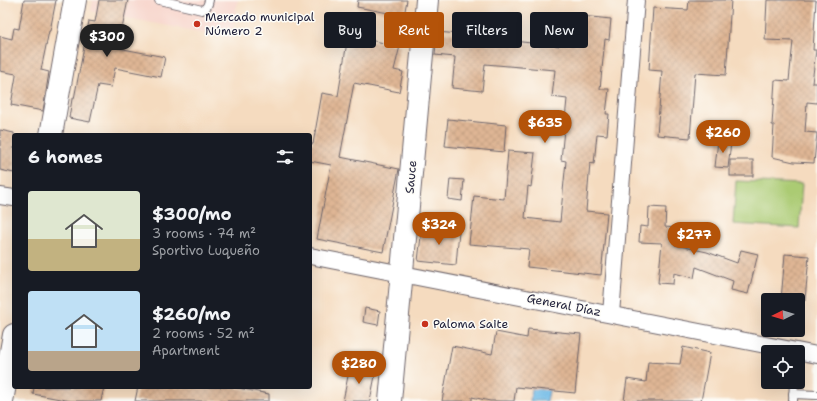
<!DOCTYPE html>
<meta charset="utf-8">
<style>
body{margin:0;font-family:"Shantell Sans",sans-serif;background:#242831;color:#f1f3f6;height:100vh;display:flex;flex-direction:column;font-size:15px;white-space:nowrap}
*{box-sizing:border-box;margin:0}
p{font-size:13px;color:#9ea1a6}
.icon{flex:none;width:22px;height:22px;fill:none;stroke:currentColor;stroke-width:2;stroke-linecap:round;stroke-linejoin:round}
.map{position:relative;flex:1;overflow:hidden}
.side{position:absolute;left:12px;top:133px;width:300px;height:256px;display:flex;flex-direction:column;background:#171b24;border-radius:4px;box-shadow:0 4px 16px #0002}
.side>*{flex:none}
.guide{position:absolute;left:324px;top:12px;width:380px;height:36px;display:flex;gap:8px}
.needle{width:26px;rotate:265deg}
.tools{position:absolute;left:761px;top:293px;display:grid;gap:8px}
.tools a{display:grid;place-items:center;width:44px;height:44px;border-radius:4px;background:#171b24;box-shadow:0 4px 16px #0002;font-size:20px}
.price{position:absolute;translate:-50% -34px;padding:0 9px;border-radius:14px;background:#b45309;color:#fff;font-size:13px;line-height:26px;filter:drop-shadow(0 1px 2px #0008)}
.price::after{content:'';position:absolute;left:50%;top:24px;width:12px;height:9px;margin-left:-6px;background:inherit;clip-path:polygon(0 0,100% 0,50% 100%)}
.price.on{background:#222;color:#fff}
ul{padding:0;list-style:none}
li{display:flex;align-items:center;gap:12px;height:100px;padding:0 16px}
li span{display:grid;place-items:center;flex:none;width:112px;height:80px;border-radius:4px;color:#555}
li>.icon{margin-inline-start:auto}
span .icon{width:48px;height:48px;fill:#fffc;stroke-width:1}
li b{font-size:17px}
h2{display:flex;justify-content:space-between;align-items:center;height:48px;padding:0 16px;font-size:17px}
.tag{padding:0 14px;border-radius:4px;background:#171b24;box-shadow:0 4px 16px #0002;font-size:14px;line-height:36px}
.tag.on{background:#b45309;color:#fff}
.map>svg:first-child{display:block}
.built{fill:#f7d1c7}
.green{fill:#abcb73;stroke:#667657}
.water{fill:url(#water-ripples);stroke:#486e90}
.building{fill:url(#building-cross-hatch)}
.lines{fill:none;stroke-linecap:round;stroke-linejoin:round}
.lane-casing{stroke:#6c6369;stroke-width:10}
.street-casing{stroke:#6c6369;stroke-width:18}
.secondary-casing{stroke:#6c6369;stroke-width:24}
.lane{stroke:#fff;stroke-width:8}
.street{stroke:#fff;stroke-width:16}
.secondary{stroke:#fff;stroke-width:22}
.poi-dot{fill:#c8321e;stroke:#fdfcf7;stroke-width:1.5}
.labels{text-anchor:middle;stroke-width:3;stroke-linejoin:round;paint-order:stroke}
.poi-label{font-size:12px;fill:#22223b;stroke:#fdfcf7;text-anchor:start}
.street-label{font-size:12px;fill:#22223b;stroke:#fdfcf7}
</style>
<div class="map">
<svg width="817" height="401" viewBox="0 0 817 401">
<defs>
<pattern id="water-ripples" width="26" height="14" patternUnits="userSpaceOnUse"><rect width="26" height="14" fill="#6db9e6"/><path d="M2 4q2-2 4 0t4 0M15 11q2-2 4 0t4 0" fill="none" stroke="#5996bc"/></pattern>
<pattern id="building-cross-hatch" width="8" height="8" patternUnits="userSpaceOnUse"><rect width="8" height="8" fill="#dfb694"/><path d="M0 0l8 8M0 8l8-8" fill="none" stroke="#bf9c80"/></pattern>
</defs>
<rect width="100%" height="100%" fill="#fdfcf7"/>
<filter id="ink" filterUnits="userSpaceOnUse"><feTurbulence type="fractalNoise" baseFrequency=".025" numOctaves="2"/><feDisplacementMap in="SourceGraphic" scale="8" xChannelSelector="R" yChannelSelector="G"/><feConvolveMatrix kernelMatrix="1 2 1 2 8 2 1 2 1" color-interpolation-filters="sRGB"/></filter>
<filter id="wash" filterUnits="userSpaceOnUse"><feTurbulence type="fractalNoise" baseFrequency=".012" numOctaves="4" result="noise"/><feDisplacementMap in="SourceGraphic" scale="16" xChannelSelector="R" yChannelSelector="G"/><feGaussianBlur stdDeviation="0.9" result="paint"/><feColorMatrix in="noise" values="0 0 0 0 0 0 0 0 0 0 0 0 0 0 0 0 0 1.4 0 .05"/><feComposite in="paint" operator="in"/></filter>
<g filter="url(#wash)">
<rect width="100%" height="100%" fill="#f5dbbf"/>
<polygon class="built" points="93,0 238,0 231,38 91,11"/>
<polygon class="green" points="736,181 802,184 799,228 733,224"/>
<polygon class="water" points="533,384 550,387 547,401 530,401"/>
<g id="blocks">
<g class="building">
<polygon points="24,0 56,0 50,31 49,31 41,70 49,72 43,111 11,105 16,76 16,74 0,71 0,36 12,39 14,28 19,29"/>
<polygon points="99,0 128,0 118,48 165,57 161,77 115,68 111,87 98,85 90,122 69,118 72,99 74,99 89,21 95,22"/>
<polygon points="358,0 407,0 404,16 357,7"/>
<polygon points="689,0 731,0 726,75 695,73 690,138 657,135 662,71 649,70 653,8 688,10"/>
<polygon points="767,0 816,0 813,50 816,50 812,83 817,83 817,103 807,102 805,132 817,133 814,163 794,162 772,157 774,125 772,125 775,80 789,81 793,41 765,40"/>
<polygon points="562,14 611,19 609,40 605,39 600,89 609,89 606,114 609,114 607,135 597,134 594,164 590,163 586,211 607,213 601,275 527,267 529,249 469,244 474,196 504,199 508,151 535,153 531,187 528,186 525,218 560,222 566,161 561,160 567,99 552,97 555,70 485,64 482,91 452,88 455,57 435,55 437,32 513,39 513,41 559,46"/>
<polygon points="348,36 400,46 394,70 403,72 399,92 354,83 340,157 399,169 383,252 317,239 331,165 310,161 310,143 313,144 322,93 338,96"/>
<polygon points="448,119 506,125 504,152 445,146"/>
<polygon points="0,130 14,133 14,173 0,170"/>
<polygon points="718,140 731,142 728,168 715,167"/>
<rect x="730" y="160" width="23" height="16"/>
<polygon points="450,179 464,180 462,201 448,199"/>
<polygon points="649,207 666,208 665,227 676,228 675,245 707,252 737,263 741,250 758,254 748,294 731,290 733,281 696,267 694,278 674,273 673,284 658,283 662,243 639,242 640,226 648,227"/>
<polygon points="422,228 459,231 456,265 418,261"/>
<polygon points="785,254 809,256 805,300 781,300"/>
<polygon points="365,308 380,311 378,325 363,322"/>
<polygon points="528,329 581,334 575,393 516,387 514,401 490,401 472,397 472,401 442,401 452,346 492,354 496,332 527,338"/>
<polygon points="683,347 710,353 701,401 624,401 627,379 646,382 648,362 680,364"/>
<polygon points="350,366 376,371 370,401 343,401"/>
<polygon points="34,387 104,387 101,401 71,401 33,394"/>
<polygon points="138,387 232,387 269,394 269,401 135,401"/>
</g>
</g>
</g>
<g filter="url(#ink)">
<use href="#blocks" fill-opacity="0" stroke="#6c6369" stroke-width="1"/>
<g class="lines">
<g class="lane-casing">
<g id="lane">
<path d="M159,0L202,10C207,8 208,5 209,0"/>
<polyline points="793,394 817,395"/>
<polyline points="793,401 794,382"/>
</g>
</g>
<g class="street-casing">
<g id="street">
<polyline points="0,196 14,198"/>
<polyline points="310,256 817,355"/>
<polyline points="611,314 636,0"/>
</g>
</g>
<g class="secondary-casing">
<g id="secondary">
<polyline points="51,135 75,0"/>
<polyline points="2,401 14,335"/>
<polyline points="390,401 427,0"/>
</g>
</g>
<use href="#lane" class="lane"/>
<use href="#street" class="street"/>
<use href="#secondary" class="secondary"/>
</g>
</g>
<g class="poi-dot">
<circle cx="197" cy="24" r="4"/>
<circle cx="425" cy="324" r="4"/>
</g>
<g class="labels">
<g class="poi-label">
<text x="205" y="21">Mercado municipal<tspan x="205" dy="14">Número 2</tspan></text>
<text x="433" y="328">Paloma Saite</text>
</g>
<g class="street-label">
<text transform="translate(411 177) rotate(-85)" y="4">Sauce</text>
<text transform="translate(564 305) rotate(11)" y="4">General Díaz</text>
</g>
</g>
</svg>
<div class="tools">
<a><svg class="needle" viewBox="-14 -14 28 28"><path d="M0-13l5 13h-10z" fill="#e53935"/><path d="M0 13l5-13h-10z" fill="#9ea1a6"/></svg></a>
<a><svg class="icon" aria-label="locate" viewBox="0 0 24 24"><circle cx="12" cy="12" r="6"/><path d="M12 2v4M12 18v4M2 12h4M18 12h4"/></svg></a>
</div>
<b class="price on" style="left:107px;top:58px">$300</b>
<b class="price" style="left:545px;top:144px">$635</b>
<b class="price" style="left:723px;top:154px">$260</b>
<b class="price" style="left:439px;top:246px">$324</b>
<b class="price" style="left:694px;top:256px">$277</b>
<b class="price" style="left:359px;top:385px">$280</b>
<div class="guide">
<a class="tag">Buy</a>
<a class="tag on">Rent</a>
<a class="tag">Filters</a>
<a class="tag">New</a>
</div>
<section class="side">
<h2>6 homes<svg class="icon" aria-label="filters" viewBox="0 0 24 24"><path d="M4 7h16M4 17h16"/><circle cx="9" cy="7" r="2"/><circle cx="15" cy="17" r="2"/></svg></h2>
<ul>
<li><span style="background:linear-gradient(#dfe7d0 60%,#c2b280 0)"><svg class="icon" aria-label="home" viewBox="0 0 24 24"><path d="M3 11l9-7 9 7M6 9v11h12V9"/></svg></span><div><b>$300/mo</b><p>3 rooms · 74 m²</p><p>Sportivo Luqueño</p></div></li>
<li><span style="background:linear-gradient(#bfe0f5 75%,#b9a48a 0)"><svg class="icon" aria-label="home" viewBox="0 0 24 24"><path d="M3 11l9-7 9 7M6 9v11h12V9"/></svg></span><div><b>$260/mo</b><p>2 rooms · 52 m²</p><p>Apartment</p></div></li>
</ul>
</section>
</div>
